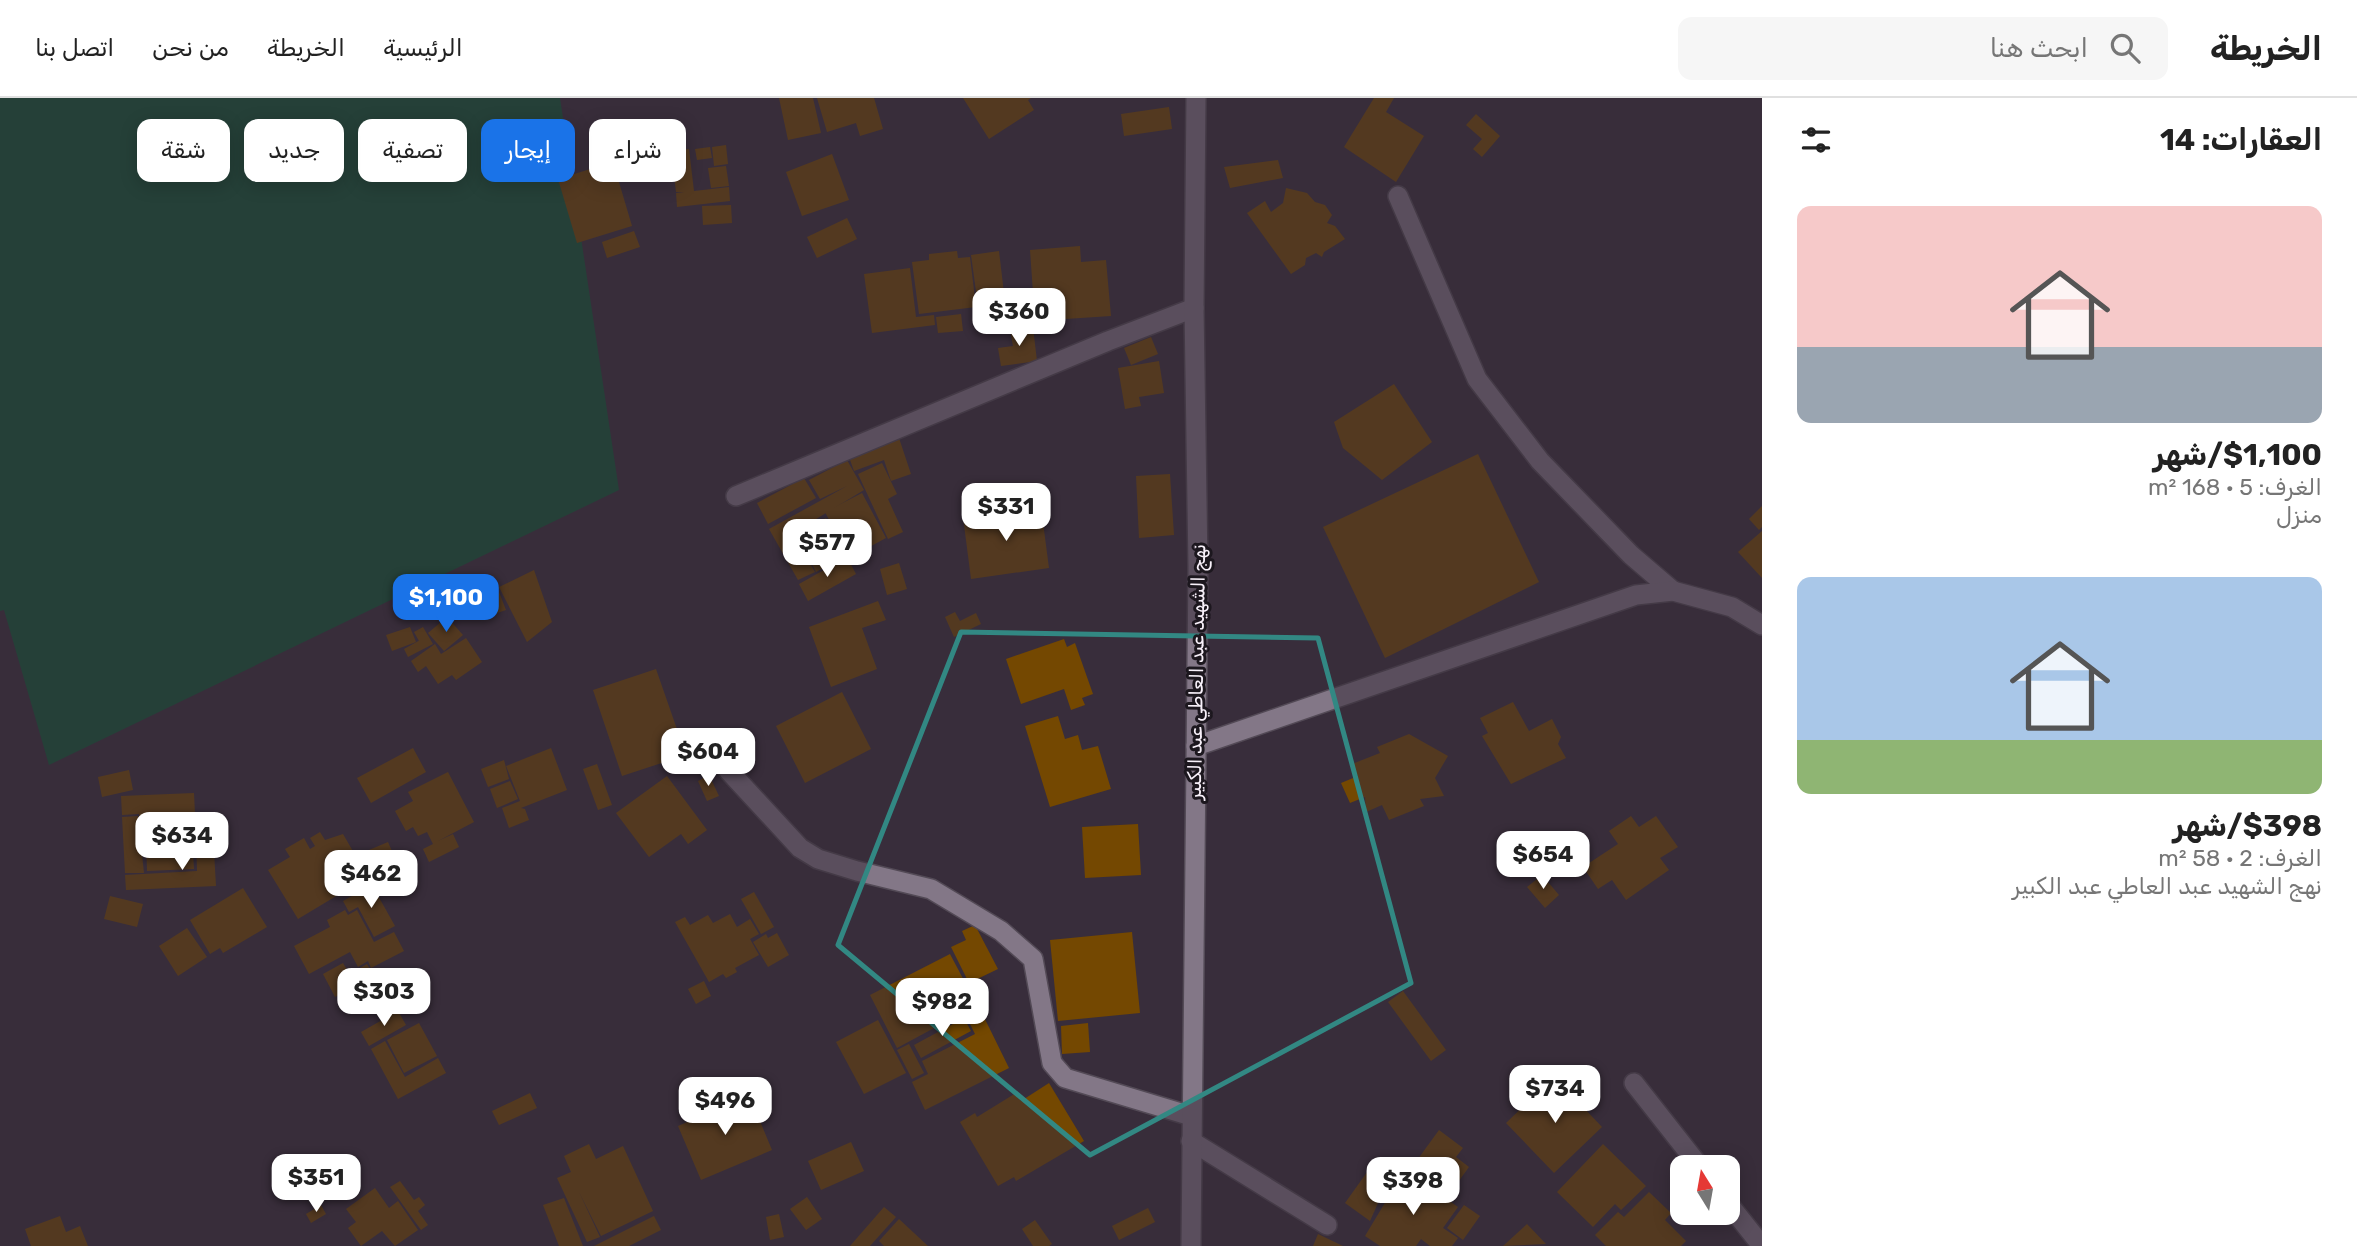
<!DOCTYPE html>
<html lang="ar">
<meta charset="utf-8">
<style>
body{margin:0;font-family:Rubik,"Noto Sans Arabic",sans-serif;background:#f6f6f6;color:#222;direction:rtl;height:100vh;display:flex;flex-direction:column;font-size:26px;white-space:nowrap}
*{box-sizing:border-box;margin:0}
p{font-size:23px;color:#767676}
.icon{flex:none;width:38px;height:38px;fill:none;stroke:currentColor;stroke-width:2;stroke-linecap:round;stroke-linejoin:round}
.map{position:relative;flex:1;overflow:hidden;direction:ltr}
.details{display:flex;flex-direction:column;background:#fff;width:595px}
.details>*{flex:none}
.hud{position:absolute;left:21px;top:21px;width:665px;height:63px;direction:rtl;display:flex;gap:14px}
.needle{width:46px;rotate:349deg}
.controls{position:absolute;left:1670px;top:1057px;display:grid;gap:14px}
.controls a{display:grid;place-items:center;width:70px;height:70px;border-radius:14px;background:#fff;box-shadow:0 4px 18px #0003;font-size:35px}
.price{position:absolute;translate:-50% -60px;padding:0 16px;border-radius:14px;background:#fff;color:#222;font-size:23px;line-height:46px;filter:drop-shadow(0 2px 4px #0008)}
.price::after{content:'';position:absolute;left:50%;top:42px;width:21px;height:16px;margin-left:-10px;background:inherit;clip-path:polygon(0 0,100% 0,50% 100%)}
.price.selected{background:#1a73e8;color:#fff}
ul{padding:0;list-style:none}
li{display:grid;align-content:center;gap:14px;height:371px;padding:0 35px}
li span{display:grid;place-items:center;height:217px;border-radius:14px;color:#555}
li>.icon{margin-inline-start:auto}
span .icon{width:126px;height:126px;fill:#fffc;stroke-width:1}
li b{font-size:30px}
h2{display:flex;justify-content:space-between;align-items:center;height:84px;padding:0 35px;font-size:30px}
.pill{padding:0 24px;border-radius:14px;background:#fff;box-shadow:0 4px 18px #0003;font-size:24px;line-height:63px}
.pill.selected{background:#1a73e8;color:#fff}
header{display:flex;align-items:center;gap:42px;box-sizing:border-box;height:98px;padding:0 35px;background:#fff;border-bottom:2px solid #e0e0e0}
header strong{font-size:33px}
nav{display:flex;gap:38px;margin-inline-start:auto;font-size:24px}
.search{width:490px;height:63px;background:#f6f6f6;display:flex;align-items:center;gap:18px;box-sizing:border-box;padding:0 24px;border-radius:14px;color:#767676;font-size:26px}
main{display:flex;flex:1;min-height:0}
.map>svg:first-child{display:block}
.green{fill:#0f5837}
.building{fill:#744801}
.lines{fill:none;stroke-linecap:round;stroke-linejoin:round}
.minor-casing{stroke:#534a56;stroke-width:22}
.minor{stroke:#837787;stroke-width:19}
.marked{fill:none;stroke:#328883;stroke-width:5;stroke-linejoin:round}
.labels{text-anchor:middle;stroke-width:6;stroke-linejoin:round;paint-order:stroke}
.street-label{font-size:19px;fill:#f8f1fa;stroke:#1c171e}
</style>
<header>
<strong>الخريطة</strong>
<div class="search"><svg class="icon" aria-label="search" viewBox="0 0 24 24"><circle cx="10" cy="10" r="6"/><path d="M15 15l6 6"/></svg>ابحث هنا</div>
<nav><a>الرئيسية</a><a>الخريطة</a><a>من نحن</a><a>اتصل بنا</a></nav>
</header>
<main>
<section class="details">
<h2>العقارات: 14<svg class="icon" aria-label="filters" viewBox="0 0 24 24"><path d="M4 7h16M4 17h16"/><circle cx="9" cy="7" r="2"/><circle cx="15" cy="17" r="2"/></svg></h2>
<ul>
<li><span style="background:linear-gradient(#f6c9c9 65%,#9aa5b1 0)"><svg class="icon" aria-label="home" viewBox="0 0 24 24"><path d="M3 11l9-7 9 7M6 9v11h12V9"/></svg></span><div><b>$1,100/شهر</b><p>الغرف: 5 · 168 m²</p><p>منزل</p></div></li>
<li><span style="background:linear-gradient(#a9c7e8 75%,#8fb573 0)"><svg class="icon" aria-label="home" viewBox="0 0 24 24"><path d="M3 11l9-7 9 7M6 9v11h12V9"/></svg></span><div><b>$398/شهر</b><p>الغرف: 2 · 58 m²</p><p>نهج الشهيد عبد العاطي عبد الكبير</p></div></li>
</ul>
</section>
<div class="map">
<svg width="1762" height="1148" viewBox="0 0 1762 1148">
<rect width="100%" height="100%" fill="#382d3b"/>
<polygon class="green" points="0,0 560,0 619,392 49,667 4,512 0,513"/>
<g class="building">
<polygon points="779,0 813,0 821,35 788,42"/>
<polygon points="817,0 874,0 883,31 860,38 856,25 827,34"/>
<polygon points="963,0 1031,0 1028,2 1034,12 989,41"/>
<polygon points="1374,0 1394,0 1386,14 1424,38 1396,84 1344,49"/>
<polygon points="1169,9 1172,31 1124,38 1121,16"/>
<polygon points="1476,16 1500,38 1482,59 1473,51 1482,41 1466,27"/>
<polygon points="726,47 728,66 714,68 712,49"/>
<polygon points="710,49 712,60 697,62 695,51"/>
<polygon points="689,51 694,93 729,89 730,103 677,109 676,95 684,94 676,94 671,53"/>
<polygon points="832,56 849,102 802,118 786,74"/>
<polygon points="1278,62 1283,80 1230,90 1224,69"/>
<polygon points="613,64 632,128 577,145 558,81"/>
<polygon points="726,68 729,88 711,90 708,70"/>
<polygon points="1286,90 1307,95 1315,104 1325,107 1332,117 1327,125 1335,128 1345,141 1324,154 1322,159 1316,155 1306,160 1305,167 1291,176 1247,115 1265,103 1271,114 1283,105"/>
<polygon points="731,107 732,125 703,127 702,108"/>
<polygon points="847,120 857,141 817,160 807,139"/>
<polygon points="634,133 640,149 607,160 602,144"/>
<polygon points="1080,148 1081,164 1106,162 1111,218 1035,223 1030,152"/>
<polygon points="957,153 958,160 970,159 976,209 919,216 912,164 929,162 929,156"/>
<polygon points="999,153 1006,212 979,215 971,157"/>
<polygon points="910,170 916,219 934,217 935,227 872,235 864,176"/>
<polygon points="961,216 963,233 938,235 936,219"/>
<polygon points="1033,229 1037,263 1001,268 998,250 1013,248 1010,232"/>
<polygon points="1151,239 1158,256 1131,267 1124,250"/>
<polygon points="1159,263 1164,295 1139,299 1141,308 1125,311 1118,270"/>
<polygon points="1394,286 1432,344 1382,382 1343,350 1334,324"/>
<polygon points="899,340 911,376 891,383 884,362 854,373 849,359"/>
<polygon points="1478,356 1539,484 1385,560 1323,429"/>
<polygon points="847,362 864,392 793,435 815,474 798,482 769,431 847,388 820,401 809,382"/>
<polygon points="882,365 897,396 888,401 903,434 888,441 858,376"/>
<polygon points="1170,376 1174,437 1139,440 1136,378"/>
<polygon points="804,380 816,400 768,426 757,405"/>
<polygon points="862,395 886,440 849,460 825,414"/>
<polygon points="1762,408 1762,429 1759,432 1749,421"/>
<polygon points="1041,409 1049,470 971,481 963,419"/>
<polygon points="826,420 846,457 816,474 796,436"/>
<polygon points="1762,433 1762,480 1738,454"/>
<polygon points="847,459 856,476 808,503 799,486"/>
<polygon points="899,465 907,491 887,497 880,471"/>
<polygon points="534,472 552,524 527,544 499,489"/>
<polygon points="497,489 506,512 477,522 468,500"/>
<polygon points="878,503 886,522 862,530 877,571 831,589 809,529"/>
<polygon points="955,514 960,523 976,515 981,526 954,539 945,519"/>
<polygon points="447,519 463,537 444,553 428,535"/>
<polygon points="410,529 416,544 392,553 386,537"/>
<polygon points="423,529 433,546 408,559 404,551 422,541 419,543 414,534"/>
<polygon points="466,540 482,564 456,582 452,577 438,586 426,568 418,574 411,563 435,546 441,556"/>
<polygon points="1064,541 1067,549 1075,545 1093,596 1082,600 1085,607 1071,612 1064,591 1021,606 1006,561"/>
<polygon points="656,571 686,657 622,678 593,592"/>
<polygon points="842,594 871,651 805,685 776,628"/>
<polygon points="1513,604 1529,633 1552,621 1561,639 1558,646 1566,660 1511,686 1482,638 1488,635 1480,620"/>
<polygon points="1058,618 1065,641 1078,637 1082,652 1098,648 1111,691 1050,709 1025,628"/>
<polygon points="1409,636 1448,658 1435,680 1444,698 1420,701 1424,708 1389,722 1382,707 1366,714 1365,699 1350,705 1341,685 1358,678 1352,666 1380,655 1377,649"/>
<polygon points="413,650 426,674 371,705 357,680"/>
<polygon points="551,650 567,692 521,710 525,711 529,722 509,730 502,710 520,703 506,668"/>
<polygon points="504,662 509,681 488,689 481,671"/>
<polygon points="597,666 612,707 598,712 583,671"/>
<polygon points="129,672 133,692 102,699 98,679"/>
<polygon points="448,674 474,724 438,743 453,736 459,749 429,764 423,751 433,746 427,734 418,738 413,729 406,733 395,713 413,703 408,694"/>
<polygon points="709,677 719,698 707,703 698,683"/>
<polygon points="667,678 707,732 688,746 681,736 649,759 616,715"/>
<polygon points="510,683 518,701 497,710 490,691"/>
<polygon points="194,695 196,737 140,739 139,716 122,717 121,698"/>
<polygon points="138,718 144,775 125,775 122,719"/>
<polygon points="1631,718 1639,729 1656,718 1678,749 1660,760 1669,772 1626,802 1612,782 1598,791 1583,769 1618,746 1609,733"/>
<polygon points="1138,726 1141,777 1085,780 1082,729"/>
<polygon points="320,734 325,742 343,736 368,779 298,821 268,772 290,759 285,751 304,740 310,751 315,748 310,740"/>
<polygon points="213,736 216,788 126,792 125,777 197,773 196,737"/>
<polygon points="192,739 194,771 147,773 146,741"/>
<polygon points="388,744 402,776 384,784 369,752"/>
<polygon points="1542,777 1559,797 1545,810 1527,789"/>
<polygon points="372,787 395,828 374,839 358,809 349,814 343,803"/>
<polygon points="243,790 267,829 223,855 220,850 210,856 190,822"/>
<polygon points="754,794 774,829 761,836 741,801"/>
<polygon points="110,798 143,806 137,829 104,821"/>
<polygon points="345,812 348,817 357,812 374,844 394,834 404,853 371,870 368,863 358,869 350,854 309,876 294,848 330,829 327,822"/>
<polygon points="730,816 737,829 750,821 759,836 750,841 759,857 735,870 737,874 726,880 723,876 709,884 675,824 685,819 690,827 708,817 713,825"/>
<polygon points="975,827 998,871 969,885 951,849 966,842 962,833"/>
<polygon points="187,830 207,859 178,878 159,848"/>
<polygon points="1132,834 1140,915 1058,923 1050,842"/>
<polygon points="777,835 789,857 768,869 753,844 766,836 768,840"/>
<polygon points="950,856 977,907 897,950 870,897"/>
<polygon points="343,865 356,887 335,899 323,876"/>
<polygon points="367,866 373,876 356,885 351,875"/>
<polygon points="704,883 711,898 696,906 688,891"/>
<polygon points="1403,893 1446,952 1431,963 1388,904"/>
<polygon points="398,913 406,927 369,948 361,934"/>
<polygon points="981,913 1009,970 925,1012 912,984 928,976 922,963 975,936 967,920"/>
<polygon points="964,920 971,933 921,960 914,947"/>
<polygon points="878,922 906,975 864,996 836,944"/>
<polygon points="419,925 437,958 404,975 387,942"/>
<polygon points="1088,925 1090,954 1062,956 1061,928"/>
<polygon points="385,943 405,979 438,960 446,975 398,1001 371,951"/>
<polygon points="909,946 924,975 912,981 897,952"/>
<polygon points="1564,980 1588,1004 1583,1009 1602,1029 1554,1075 1506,1025 1533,999 1538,1005"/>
<polygon points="1049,985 1084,1043 1016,1083 1014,1079 998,1088 960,1024 975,1015 977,1019 1016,995 1021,1003"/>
<polygon points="747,992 772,1052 701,1082 678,1028 734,1004 733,998"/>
<polygon points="530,995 537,1010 499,1027 492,1013"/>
<polygon points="1439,1032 1463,1050 1456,1059 1469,1069 1453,1091 1415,1065"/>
<polygon points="851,1044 864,1073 821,1092 808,1063"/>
<polygon points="589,1046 596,1061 623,1048 653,1113 601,1138 579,1094 600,1139 587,1144 557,1080 571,1074 564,1058"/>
<polygon points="1603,1046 1646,1088 1621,1112 1615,1106 1593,1129 1557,1094"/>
<polygon points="1370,1070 1387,1085 1370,1123 1345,1105"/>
<polygon points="1409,1075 1458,1109 1443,1130 1458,1140 1452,1148 1430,1148 1421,1141 1416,1148 1380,1148 1365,1138 1395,1088"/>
<polygon points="400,1083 414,1102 419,1099 425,1107 418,1113 428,1127 421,1132 390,1089"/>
<polygon points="375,1090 389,1110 398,1103 418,1132 395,1148 382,1133 361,1148 348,1130 356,1124 346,1111"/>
<polygon points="1649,1094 1671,1115 1665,1122 1686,1143 1681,1148 1606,1148 1595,1137 1618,1114 1624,1119"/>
<polygon points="807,1099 822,1121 806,1132 790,1111"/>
<polygon points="564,1100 583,1148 559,1148 543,1107"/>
<polygon points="321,1107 326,1116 311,1125 306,1116"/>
<polygon points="1464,1107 1480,1118 1463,1142 1447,1130"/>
<polygon points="884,1109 896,1119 870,1148 850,1148"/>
<polygon points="1148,1110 1155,1124 1119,1142 1112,1128"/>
<polygon points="779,1116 784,1139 770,1142 766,1119"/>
<polygon points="60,1118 66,1134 80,1128 88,1148 31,1148 25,1131"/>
<polygon points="654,1118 661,1132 629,1148 594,1148"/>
<polygon points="899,1121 928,1148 884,1148 879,1143"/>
<polygon points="1035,1122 1052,1146 1049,1148 1033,1148 1022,1131"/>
<polygon points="1527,1126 1546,1146 1503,1148"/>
<polygon points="1318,1136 1343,1148 1313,1148"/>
</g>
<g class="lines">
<g class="minor-casing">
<g id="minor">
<polyline points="1398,98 1477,281 1540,363 1631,457 1673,493"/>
<polyline points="736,398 1108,243 1194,210"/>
<polyline points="1196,648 1636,497 1673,493 1732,509 1762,527"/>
<polyline points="728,672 800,750 818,761 857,773 931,791 1001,833 1033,861 1052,965 1065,980 1191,1018"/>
<polyline points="1634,985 1700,1069"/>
<polyline points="1191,1043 1327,1127"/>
<polyline points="1727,1104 1762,1148"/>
<polyline points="1191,1148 1198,469 1194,210 1196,0"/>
</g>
</g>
<use href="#minor" class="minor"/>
</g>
<path d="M0 0H1762V1148H0ZM961,534L1318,540L1411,885L1090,1057L838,847Z" fill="#382d3b" fill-opacity=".55" fill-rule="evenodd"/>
<path class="marked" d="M961,534L1318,540L1411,885L1090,1057L838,847Z"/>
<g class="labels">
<g class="street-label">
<text transform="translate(1196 574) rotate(-89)" y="7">نهج الشهيد عبد العاطي عبد الكبير</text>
</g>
</g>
</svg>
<div class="controls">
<a><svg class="needle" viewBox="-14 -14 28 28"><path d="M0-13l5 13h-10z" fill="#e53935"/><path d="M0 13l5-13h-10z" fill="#767676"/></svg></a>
</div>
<b class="price" style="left:1019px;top:250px">$360</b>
<b class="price" style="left:1006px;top:445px">$331</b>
<b class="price" style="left:827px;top:481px">$577</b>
<b class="price selected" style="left:446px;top:536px">$1,100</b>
<b class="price" style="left:708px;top:690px">$604</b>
<b class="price" style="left:182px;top:774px">$634</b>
<b class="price" style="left:1543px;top:793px">$654</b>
<b class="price" style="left:371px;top:812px">$462</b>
<b class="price" style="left:384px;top:930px">$303</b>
<b class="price" style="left:942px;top:940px">$982</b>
<b class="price" style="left:1555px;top:1027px">$734</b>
<b class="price" style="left:725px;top:1039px">$496</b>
<b class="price" style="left:316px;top:1116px">$351</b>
<b class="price" style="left:1413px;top:1119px">$398</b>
<div class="hud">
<a class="pill">شراء</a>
<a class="pill selected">إيجار</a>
<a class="pill">تصفية</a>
<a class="pill">جديد</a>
<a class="pill">شقة</a>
</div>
</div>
</main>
